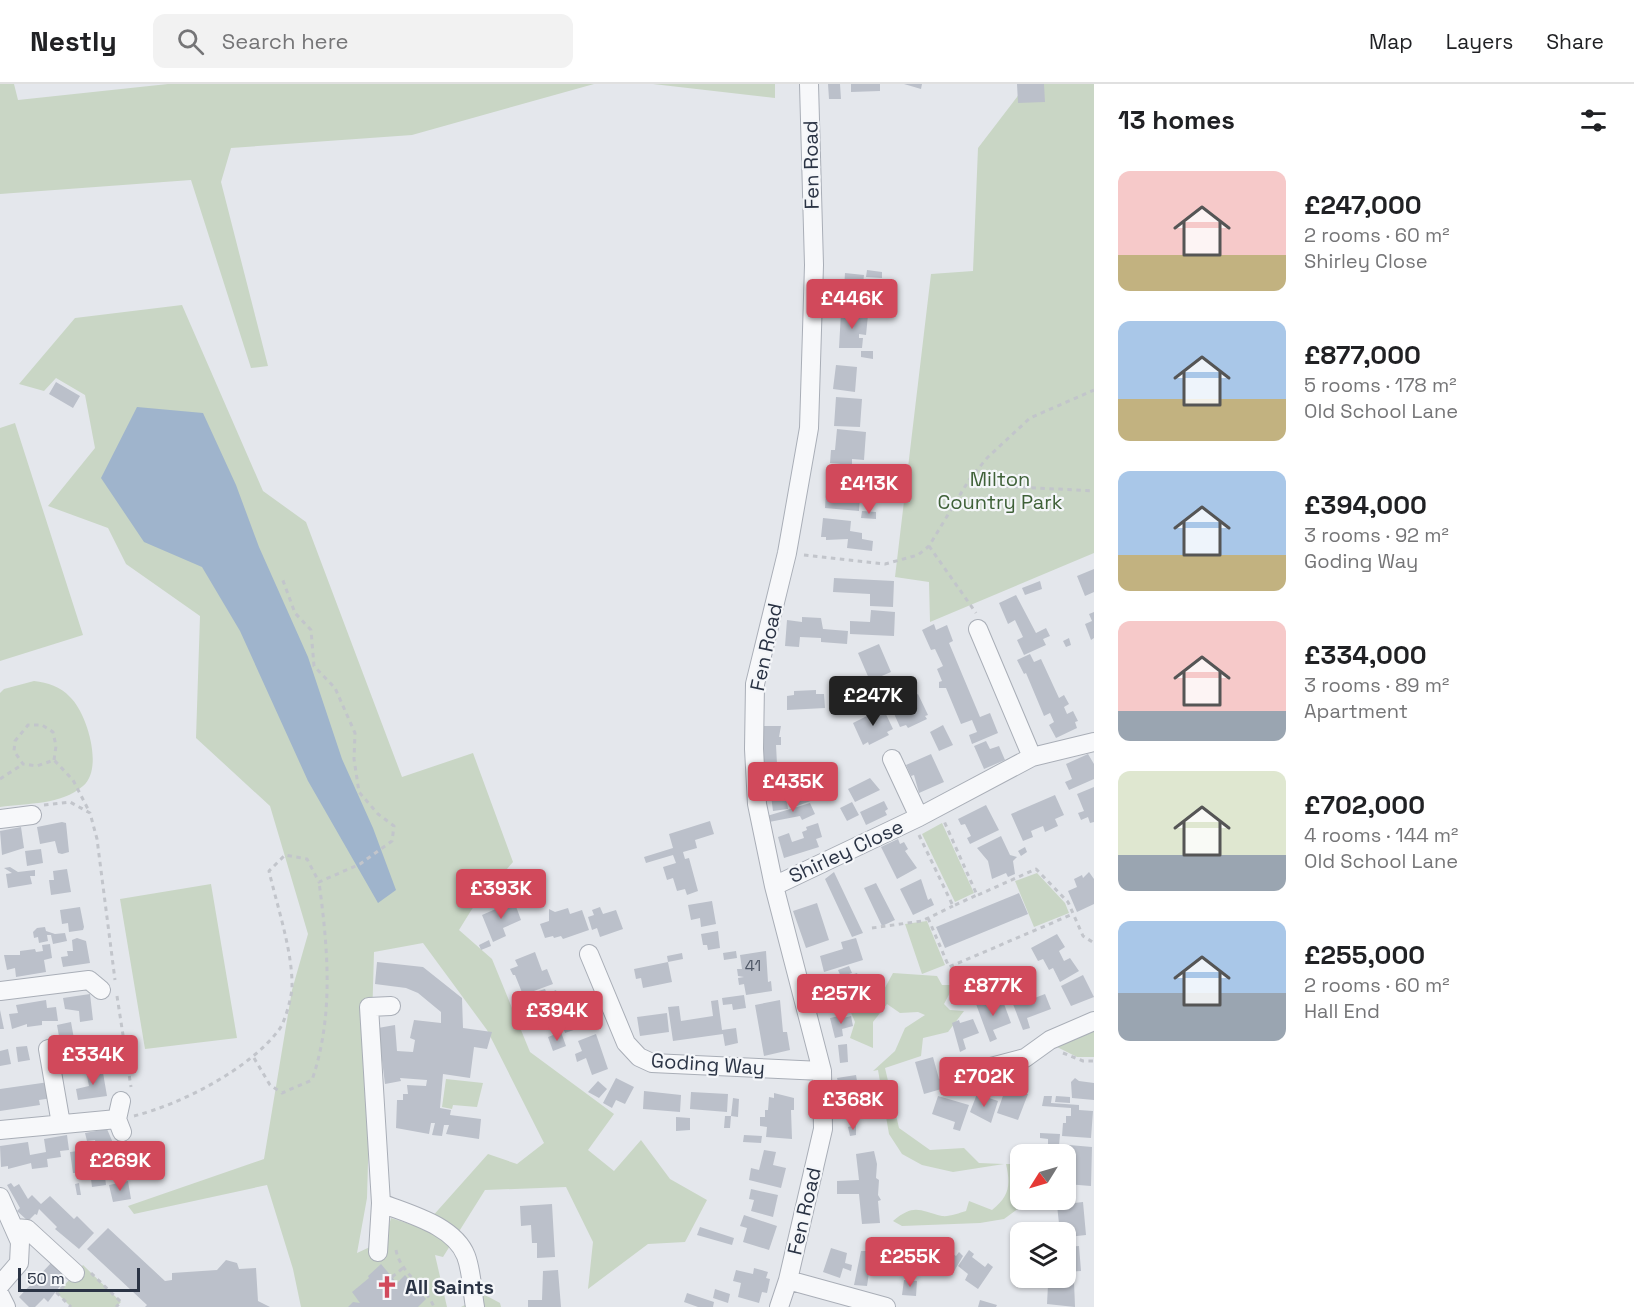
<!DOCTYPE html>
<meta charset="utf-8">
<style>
body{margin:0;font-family:"Space Grotesk",sans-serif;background:#f2f2f2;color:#202124;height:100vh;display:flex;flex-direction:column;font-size:22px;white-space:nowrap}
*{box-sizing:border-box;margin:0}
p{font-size:20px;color:#757577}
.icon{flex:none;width:33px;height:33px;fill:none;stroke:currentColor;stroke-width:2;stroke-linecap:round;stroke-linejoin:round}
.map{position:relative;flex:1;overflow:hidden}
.drawer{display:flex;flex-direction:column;background:#fff;width:540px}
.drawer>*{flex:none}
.needle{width:39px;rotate:233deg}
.controls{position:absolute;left:1010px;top:1060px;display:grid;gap:12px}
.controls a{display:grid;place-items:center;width:66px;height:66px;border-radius:12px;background:#fff;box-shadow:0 2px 4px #0004;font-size:30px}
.scale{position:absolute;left:18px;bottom:15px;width:122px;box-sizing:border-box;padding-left:6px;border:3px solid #2b3445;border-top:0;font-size:16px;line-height:21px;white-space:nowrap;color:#2b3445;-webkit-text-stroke:4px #f4f6f9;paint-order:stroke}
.price{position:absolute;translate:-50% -51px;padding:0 14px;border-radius:6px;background:#d1495b;color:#fff;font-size:20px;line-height:39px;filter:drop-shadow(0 2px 3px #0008)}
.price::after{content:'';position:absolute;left:50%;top:36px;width:18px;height:14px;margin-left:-9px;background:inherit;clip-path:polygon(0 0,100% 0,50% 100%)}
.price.selected{background:#222;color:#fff}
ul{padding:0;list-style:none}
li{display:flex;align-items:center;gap:18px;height:150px;padding:0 24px}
li span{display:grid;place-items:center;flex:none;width:168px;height:120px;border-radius:12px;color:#555}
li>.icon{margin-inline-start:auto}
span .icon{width:72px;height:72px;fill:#fffc;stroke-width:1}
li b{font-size:26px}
h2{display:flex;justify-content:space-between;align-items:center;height:72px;padding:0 24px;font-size:26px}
header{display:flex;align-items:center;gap:36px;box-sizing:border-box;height:84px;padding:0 30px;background:#fff;border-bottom:2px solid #e0e0e0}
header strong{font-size:28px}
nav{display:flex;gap:33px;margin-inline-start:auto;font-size:21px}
.search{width:420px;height:54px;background:#f2f2f2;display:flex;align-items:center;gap:15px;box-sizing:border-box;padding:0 21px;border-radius:12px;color:#757577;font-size:22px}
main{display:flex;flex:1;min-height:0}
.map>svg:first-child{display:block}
</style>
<header>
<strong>Nestly</strong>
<div class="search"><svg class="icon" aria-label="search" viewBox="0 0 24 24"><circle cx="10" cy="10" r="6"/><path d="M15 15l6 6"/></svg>Search here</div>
<nav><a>Map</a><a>Layers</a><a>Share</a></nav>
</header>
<main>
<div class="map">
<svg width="1094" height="1223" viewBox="0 0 1094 1223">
<rect width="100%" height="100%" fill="#e4e7ec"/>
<!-- green -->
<path fill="#c9d6c5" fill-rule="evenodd" d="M0,0H14L18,16L168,0H594L412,51L231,64L221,98L268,282L251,284L191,96L0,110Z
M653,0H775V14Z
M1027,0H1094V469L930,538L929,498L895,493L931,190L973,187L978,64Z
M182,221L263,407L306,438L402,693L473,669L513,778L472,825L459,846L492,875L530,968L614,1030L588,1066L614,1087L641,1056L670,1095L707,1116L685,1158L648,1160L588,1205L593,1158L566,1103L485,1106L443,1173L435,1171L447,1223H301L293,1185L267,1101L134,1130L128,1122L264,1075L292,906L308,850L270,722L196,654L200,532L126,480L108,444L48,422L95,364L85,311L56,294L44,307L19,300L75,234ZM423,859L487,946L544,1059L517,1080L488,1070L422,1144L391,1134L385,1156L357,1169L367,1114L374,868Z
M15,339L83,551L0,577V344Z
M34,597C48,599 60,602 70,613C87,629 104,685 83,702C61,721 28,719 0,723V609L4,605Z
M942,739L974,809L955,818L922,750Z
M1037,789L1065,819L1069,829L1034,843L1015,797Z
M211,800L237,954L145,965L120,815Z
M927,837L945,881L922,890L905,840Z
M893,889L937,892L942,901H954L944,920L950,926L964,927L948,948L923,954L921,972L885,984L899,1044L930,1066L964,1064L979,1079L1004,1080L953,1088L922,1081L902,1070L889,1050L878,986L873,987L895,967L905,944L925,931L918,928L900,929L887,920L873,938V964L850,954L855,938L849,924L881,911Z
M1094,943V973H1077L1055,962Z
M446,995L483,999L477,1023L453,1021L452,1025L442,1023Z
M1006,1080H1013L1020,1087V1116H1027L1026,1119L1004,1135L980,1139L902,1142L893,1137C915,1119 919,1127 942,1132C949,1133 959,1129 966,1127L969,1117L992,1126C1009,1112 1011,1102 1006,1080Z
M83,1181L121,1218L116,1223H71L57,1209Z
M485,1211L500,1219L501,1223H461Z"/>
<!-- water -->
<path fill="#9fb4cc" d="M137,323L203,329L236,401L259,463L308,573L342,675L373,744L396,806L378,819L308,697L240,547L202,483L144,458L101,394Z"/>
<!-- building -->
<path fill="#bbc0ca" d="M828,0H840L841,15H829Z
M851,0H880V7L851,8Z
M904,0H922L921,5Z
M1017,0H1044L1045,18L1018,19Z
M867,186L882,188V194L866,193Z
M845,189L864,191L862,209L876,210V220L862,219V222L843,221Z
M865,223L882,225L881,231L865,229Z
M841,228L868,231L866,251L859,250V254H863L862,264H839Z
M861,267H873V275L861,273Z
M836,281L857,283L855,308L833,305Z
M56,298L80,312L73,324L49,310Z
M836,313L862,315L860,343L834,342Z
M837,345L866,348L864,376L852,375V381L830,379L831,366H835Z
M848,381L865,383V398H854V403L828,402L829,386L848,387Z
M826,408L860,411L859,427L825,424Z
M862,427L876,428V435L861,434Z
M823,434L851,437L850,447L862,449V455L873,457L872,467L847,464L848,455L826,456V453H821Z
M1094,485V508L1085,512L1077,492Z
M834,494L894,497L893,523L870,522V510L833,508Z
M1040,497L1042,505L1025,511L1022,504Z
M1016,511L1036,549L1046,544L1050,552L1043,555L1046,561L1024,571L1017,556L1023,553L1015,536L1008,540L999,519Z
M871,526L895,528L894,552L850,550V537L870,538Z
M1094,528V554L1091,556L1085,540L1092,537L1089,530Z
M802,533L821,534L823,545L848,547L847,560L821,558V554L800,553L799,563L785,562L787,536L802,538Z
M934,540L936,546L947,541L953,557L949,559L980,633L990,629L998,649L972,660L969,651L977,648L972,636L961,640L946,604H939V598L942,597L937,585L943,582L935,565L931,566L922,546Z
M1069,554L1071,561L1066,563L1063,557Z
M879,560L891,588L870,597L858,569Z
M1030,570L1034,578L1041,575L1059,614L1064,611L1069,620L1064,623L1067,630L1073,627L1078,637L1075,638L1077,644L1056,654L1049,641L1054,638L1050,629L1044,632L1026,589L1024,590L1017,576Z
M851,593L857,608L844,613L837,598Z
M816,606V610H824L825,624L787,626V612L794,611V607Z
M918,610L928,631L925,632L927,635L908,644L906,641L900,643L891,623Z
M883,624L893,645L887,648L889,651L869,661L868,658L863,661L853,639Z
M943,641L953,661L939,667L930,648Z
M764,642H781L779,653H781V661H776L777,680H764Z
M986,657L990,665L999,662L1005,676L984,685L974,662Z
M931,670L944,698L919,709L914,691L911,692L906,681Z
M1088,670L1094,680V695L1069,706L1065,698L1072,695L1066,680Z
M791,686L794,710L786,711L788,725L773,727L768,689Z
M870,694L880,706L855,718L848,705Z
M1094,703V738L1090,739L1088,733L1081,736L1078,729L1084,727L1077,710Z
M819,704L824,712L797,722L793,714Z
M1055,711L1064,731L1055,735L1058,742L1045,748L1043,742L1031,747L1033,753L1023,757L1011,730Z
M884,717L888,725L885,727L887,731L866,741L860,728Z
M852,718L859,731L847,737L840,724Z
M810,719L815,730L802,736L800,732L769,738L767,732Z
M986,721L999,746L970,760L967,754L971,752L965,740L961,741L958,735Z
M710,737L714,750L695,756L697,764L683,768L685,775L689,774L698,807L687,811L685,805L677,807L673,794L667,796L663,783L676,779L673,771L646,779L644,773L673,764L669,750Z
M62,738L66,739L69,768L62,770L58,769L55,757L40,760L37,743Z
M818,739L822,753L816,755L819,763L784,774L778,753L789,749L792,758L804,754L802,748L807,746L806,743Z
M21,743L24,764L2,771L0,747Z
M1001,752L1010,771L1017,773L1013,777L1015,790L1008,793L1006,789L992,795L988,777L977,764Z
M898,755L900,760L904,758L908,765L905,767L917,784L897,795L881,763Z
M1025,763L1027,768L1021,772L1018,767Z
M41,765L43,779L27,782L25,767Z
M10,783L18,788L35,786V792H30L32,800L8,804L6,790L12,789L4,784Z
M67,785L71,808L51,811L49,796H54L53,787Z
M834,788L863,849L852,853L825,795Z
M1089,788L1094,795V820L1077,828L1068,807L1077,803L1074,795L1082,791L1083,794Z
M921,795L928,816L931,814L934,821L913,831L900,805Z
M876,799L895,836L882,842L864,804Z
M1019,809L1028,830L945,864L936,843Z
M514,817L521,836L503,844L506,852L493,858L482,831Z
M712,817L716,840L701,843L700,834L691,836L688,821Z
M817,819L829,856L806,864L793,827Z
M80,823L84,843L83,846L69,848L68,839L62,840L60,826Z
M600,823L603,830L616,826L623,845L600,853L597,844L592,846L588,833L594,831L592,826Z
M568,824L570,830L582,826L589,846L563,855L561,852L554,854L553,852L545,854L540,840L549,837V825L555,828Z
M45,843L46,847L55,850L65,849L67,857L53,860L51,851H47L48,857L39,859L38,853L34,854L33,848L37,844Z
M718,847L720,864L708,866L707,861H703L701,850Z
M1057,850L1065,863L1059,867L1064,877L1070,874L1079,887L1060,898L1053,884L1049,886L1043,875L1038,877L1031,864Z
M77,854L86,857L90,879L63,883L61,873L68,872L67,867H73L72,856Z
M856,854L863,876L824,888L820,872L843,865L841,858Z
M489,856L491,862L481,866L479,861Z
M50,860L52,874L44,876L46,888L16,893L15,884L7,886L4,871H20V867L35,865L36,868L43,867L42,861Z
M736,867L737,874L724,876L723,869Z
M766,867L768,898L771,897L772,907L746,911L744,900L739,901L738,894L744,893L738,892L737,885H742L740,871Z
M535,868L542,887L547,885L553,900L523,911L515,891H513L510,885L518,882L515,876Z
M682,869L683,875L668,878L667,872Z
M377,878L423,883L462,914L463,944L492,948L487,965L474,963L470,994L443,990L440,1024L451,1026L450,1031L481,1035L479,1055L446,1050L449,1041H444L442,1052L432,1051L435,1039H431L429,1050L396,1044L397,1016H403V1010H408L407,1001L426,1002L427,996L400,994L401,997L385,1000L378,944L395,941L397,967L413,968L415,956L410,954L414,936L441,939V928L418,909L406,904L375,900Z
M668,878L672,898L643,904L641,894L636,895L634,885Z
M849,882L852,889L841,893L838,886Z
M857,889L859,893L866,891L871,907L850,914L847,905L831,909L828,898L843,894L844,897L849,895L848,892Z
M1083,891L1094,913L1071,922L1061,902Z
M545,905L547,910L556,906L558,912L570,907L577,926L582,924L588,941L565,949L552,913L536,919L532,909Z
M90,910L93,936L80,938L79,927L65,925L63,914Z
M1045,910L1051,925L1027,934L1030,944L1023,946L1011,915L1022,911L1024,918Z
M744,911L746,924L733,926L732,920L723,921L722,914Z
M46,916L47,924L56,923L58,937H42V941L27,943V940L12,945L9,930L18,929L16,921Z
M718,916L722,946L736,944L738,959L725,962L723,950L673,957L668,923L679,922L681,937L713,932L711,917Z
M780,916L783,948H787L790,966L764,972L755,921Z
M987,916L989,921L1003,917L1011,939L993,946L997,955L990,958L976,920Z
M0,926L4,945H0Z
M667,929L669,948L640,952L637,933Z
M839,932V935L851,932L853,942L842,945L843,952L835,954L830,934Z
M973,935L979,949L963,955L966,965L960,968L952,939L959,936L960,939Z
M71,938L74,955L60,958L57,941Z
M561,948L566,962L553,967L548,953Z
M596,950L608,985L592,991L586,974L577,978L575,970L582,967L578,957Z
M99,951L103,975L89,977L87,968L81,969L79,954Z
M847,960L848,978L840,979L838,961Z
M27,962L30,976L18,978L16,963Z
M8,965L11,980L0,982V967Z
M50,972H55L66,979L74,978L76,986L61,988L60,980Z
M933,973L939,995L942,994L945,1004L924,1010L915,978Z
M102,983L107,1012L78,1016L76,1005L89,1002L86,987Z
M856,991L857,997H854L857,1016H862L863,1025L849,1027L847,1016L841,1017L835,1003L839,1002L837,994Z
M616,994L634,1003L625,1020L616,1016L612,1024L603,1019Z
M1075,994L1079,997L1094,999V1016L1072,1014L1071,998Z
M63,996L65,1012L39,1016L40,1021L0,1027V1005Z
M598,997L607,1005L599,1014L588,1008Z
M1006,1003L1028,1010L1018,1036L997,1029Z
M644,1007L681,1011L680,1028L643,1025Z
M691,1008L728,1010L727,1028L690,1025Z
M774,1009L794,1014V1026H791L792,1055L766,1053L767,1043L760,1042V1033H765V1026H768L769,1013L774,1014Z
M977,1010L998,1017L991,1039L970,1028Z
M938,1012L969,1021L960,1047L953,1045L955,1038L932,1030Z
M1044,1012H1052L1051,1019L1079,1021V1026L1093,1027L1091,1054L1062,1052L1063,1039H1066V1032H1071V1024L1042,1022Z
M1056,1012L1070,1013V1019L1055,1018Z
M733,1014L739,1015L738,1033L731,1032Z
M725,1032H731L730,1044H724Z
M676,1033L690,1034V1046L676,1047Z
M856,1041V1051L850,1052L848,1043Z
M107,1045L113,1059L110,1060L111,1065L97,1067L95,1056L87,1057L85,1049Z
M1040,1049L1060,1050L1059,1062L1048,1061V1055L1040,1054Z
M67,1051L69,1066L60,1067L61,1073L47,1075L48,1083L32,1085L31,1079L8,1085V1082L1,1083L0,1062L28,1058L30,1071L46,1068L44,1055Z
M744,1051L762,1052L761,1059L743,1058Z
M1069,1061L1092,1063L1091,1102L1066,1100L1068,1075H1065V1071H1059V1065H1069Z
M764,1066L776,1068L773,1081L786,1084L781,1104L749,1096L751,1084L759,1086Z
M78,1067L80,1082H77L78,1089H73L70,1068Z
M874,1067L877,1080L876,1094L879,1096L878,1111L881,1116L878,1117L880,1139L862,1140L859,1110H837V1097L859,1096L856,1070Z
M100,1070L101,1079L116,1076L119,1091L105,1093L106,1101L92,1103L91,1095L97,1094L95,1080L87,1081L85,1073Z
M128,1097L131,1115L113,1118L109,1101Z
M11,1099L14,1103L19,1100L28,1115L32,1111L41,1120L50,1112L74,1135L77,1132L94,1149L79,1165L55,1145L57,1143L39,1125L37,1131L35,1130L28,1137L17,1127L20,1124L7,1101Z
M79,1099L81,1111H77L75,1100Z
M751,1105L778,1111L773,1133L751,1127L754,1116L749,1115Z
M1083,1118L1086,1151L1068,1153V1148L1060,1149L1057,1121Z
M552,1120L555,1173L537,1174V1159H532L531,1141L521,1142L520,1122Z
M744,1131L777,1142L769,1166L743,1158L747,1144L740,1142Z
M700,1143L734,1154L732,1161L697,1151Z
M108,1144L165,1197L172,1196V1189L217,1186L226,1176L237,1179L239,1185L256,1184L258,1217L270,1223H145L147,1221L87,1165Z
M883,1154L888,1158L887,1178L875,1177L874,1189H869L867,1202L854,1201L861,1167H867L868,1160L879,1161Z
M942,1155L948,1161L945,1165L956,1172L959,1168L963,1172L953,1189L944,1183L942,1186L926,1176L929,1167L926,1165L933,1156L936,1159Z
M1079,1162L1081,1187L1065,1188V1163Z
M831,1164L847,1169L845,1179L852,1181L851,1187L843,1184L840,1194L823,1188Z
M900,1164L920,1166L919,1181L907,1180L905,1191L892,1189L894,1170L899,1171Z
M969,1166L974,1170L972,1173L985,1183L988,1179L993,1183L978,1205L965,1196L968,1190L958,1182Z
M51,1179L66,1194L48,1218L44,1214L35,1223H29L19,1213Z
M381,1180L397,1199L405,1191L426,1215L418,1223H348L353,1218L360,1219L352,1208L369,1194L368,1192Z
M754,1184L768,1188L766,1194L770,1195L767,1209L762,1208L759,1219L738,1213L741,1199L733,1197L736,1186L753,1190Z
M558,1186L561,1223H528V1216H542L543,1187Z
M1065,1192H1070L1071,1197H1074L1075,1223L1047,1220L1048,1201L1036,1202V1194Z
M904,1196L917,1197L916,1212L902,1211Z
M715,1205L730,1210L728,1219L713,1214Z
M687,1209L714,1218L713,1223H698L684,1218Z
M980,1216L997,1221L996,1223H978Z"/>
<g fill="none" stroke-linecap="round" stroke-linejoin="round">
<!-- minor casing -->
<g stroke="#a9aeb7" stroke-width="20">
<path id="minor" d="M978,545L1032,673
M892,675L919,733
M0,735L32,731
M774,802L919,733L1032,673L1094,658
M589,870L626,959L639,973L652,979L822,987
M0,907L89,896L101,906
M48,965L61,1040
M972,988L1025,974L1050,956L1094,937
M121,1017L117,1035L122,1048
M0,1046L117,1035
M0,1113L20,1158L19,1179L0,1201
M381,1119C408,1130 454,1141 466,1172C472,1188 472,1207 475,1223
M15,1144L27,1145L75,1189
M378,1168L381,1119L369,923L391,922
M788,1196L886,1223
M0,1211L6,1223
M779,1223L788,1196L823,1045L822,987L774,802L757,720L754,665L755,600L787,469L809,344L814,181L809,0"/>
</g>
<!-- path -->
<path stroke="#c2c5cb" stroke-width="3" stroke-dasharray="4.5 4.5" stroke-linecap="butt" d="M969,396L999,402L1094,407
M929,462L976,529
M804,471L885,480L918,471L929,462L969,396L987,374L1030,334L1094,306
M54,676L56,662L53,648L42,641H28L15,657L14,667L23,680L37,682L54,676L73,696L89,727
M0,695L23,680
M44,721L70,718L90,729L97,755L115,896
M919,751L953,822L977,811L944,737
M978,811L1036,785L1068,818L1083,852L1094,859
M928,834L949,883L1073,830
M872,844L922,837L953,822
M117,912L131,1003
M1063,969L1083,977H1094
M254,974L270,1001L282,1009L312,996C334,932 328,865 319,798
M134,1032C181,1020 248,986 278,947C285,939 291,915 292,904C293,868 277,822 269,787L285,771L307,775L319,798L360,780L392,757L394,742L378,730L359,708L354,675L355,649L335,604L314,582L311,546L295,529L282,494
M396,1166C400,1189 425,1201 434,1223
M91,1189L121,1218L116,1223
M392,1193L403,1184
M64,1202L57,1209L71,1223"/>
<!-- minor -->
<use href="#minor" stroke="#f7f8fa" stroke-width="18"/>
</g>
<!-- icons -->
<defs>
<g id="church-bare" transform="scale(1.8)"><path d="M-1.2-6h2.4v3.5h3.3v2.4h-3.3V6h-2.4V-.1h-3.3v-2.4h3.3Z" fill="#d1495b" stroke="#f4f6f9" stroke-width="2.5" paint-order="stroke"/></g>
</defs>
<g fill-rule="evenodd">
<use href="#church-bare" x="387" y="1203"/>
</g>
<g text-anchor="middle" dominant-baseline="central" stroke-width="4.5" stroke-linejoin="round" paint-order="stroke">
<!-- number labels -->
<g font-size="16" fill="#4f5766">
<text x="753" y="881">41</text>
</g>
<!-- street labels -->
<g font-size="20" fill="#2b3445" stroke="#f4f6f9">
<text transform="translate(811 81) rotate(-91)">Fen Road</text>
<text transform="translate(766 563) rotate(-78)">Fen Road</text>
<text transform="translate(846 767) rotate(-25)">Shirley Close</text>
<text transform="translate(708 980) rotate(4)">Goding Way</text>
<text transform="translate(804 1127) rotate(-77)">Fen Road</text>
</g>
<!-- park labels -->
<g font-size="20" fill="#3f6138" stroke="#f4f6f9">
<text x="1000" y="395">Milton<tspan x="1000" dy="23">Country Park</tspan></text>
</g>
<!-- poi labels -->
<g font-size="20" font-weight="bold" fill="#2b3445" stroke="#f4f6f9" text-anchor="start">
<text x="405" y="1203">All Saints</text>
</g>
</g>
</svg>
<div class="controls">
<a><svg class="needle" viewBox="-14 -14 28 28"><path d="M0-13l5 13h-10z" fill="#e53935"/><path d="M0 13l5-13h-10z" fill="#757577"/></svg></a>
<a><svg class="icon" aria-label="layers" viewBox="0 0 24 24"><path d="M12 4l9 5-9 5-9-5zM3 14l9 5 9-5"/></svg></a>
</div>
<div class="scale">50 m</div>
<b class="price" style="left:852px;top:246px">£446K</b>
<b class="price" style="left:869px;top:431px">£413K</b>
<b class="price selected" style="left:873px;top:643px">£247K</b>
<b class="price" style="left:793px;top:729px">£435K</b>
<b class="price" style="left:501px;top:836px">£393K</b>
<b class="price" style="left:993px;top:933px">£877K</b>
<b class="price" style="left:841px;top:941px">£257K</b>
<b class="price" style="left:557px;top:958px">£394K</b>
<b class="price" style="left:93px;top:1002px">£334K</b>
<b class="price" style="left:984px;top:1024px">£702K</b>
<b class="price" style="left:853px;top:1047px">£368K</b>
<b class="price" style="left:120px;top:1108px">£269K</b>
<b class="price" style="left:910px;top:1204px">£255K</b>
</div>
<section class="drawer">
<h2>13 homes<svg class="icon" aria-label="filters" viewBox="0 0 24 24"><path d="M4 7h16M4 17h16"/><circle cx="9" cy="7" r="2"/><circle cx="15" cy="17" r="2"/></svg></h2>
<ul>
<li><span style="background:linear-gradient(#f6c9c9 70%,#c2b280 0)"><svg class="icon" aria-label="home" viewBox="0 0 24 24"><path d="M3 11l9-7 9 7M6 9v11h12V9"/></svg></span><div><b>£247,000</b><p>2 rooms · 60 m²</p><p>Shirley Close</p></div></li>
<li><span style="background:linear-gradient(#a9c7e8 65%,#c2b280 0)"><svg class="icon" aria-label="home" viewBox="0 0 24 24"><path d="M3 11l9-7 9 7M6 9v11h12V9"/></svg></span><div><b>£877,000</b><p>5 rooms · 178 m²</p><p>Old School Lane</p></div></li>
<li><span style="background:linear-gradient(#a9c7e8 70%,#c2b280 0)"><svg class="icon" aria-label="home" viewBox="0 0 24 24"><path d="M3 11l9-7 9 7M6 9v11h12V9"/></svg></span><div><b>£394,000</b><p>3 rooms · 92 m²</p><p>Goding Way</p></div></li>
<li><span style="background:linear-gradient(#f6c9c9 75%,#9aa5b1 0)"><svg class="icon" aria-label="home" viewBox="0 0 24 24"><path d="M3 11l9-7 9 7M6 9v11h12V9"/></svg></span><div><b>£334,000</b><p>3 rooms · 89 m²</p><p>Apartment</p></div></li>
<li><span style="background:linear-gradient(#dfe7d0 70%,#9aa5b1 0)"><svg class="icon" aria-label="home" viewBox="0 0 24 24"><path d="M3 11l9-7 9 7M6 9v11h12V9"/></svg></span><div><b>£702,000</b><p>4 rooms · 144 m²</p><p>Old School Lane</p></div></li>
<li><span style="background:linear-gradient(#a9c7e8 60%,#9aa5b1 0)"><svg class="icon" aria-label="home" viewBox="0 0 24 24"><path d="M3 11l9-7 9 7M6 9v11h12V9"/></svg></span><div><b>£255,000</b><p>2 rooms · 60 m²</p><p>Hall End</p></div></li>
</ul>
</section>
</main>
